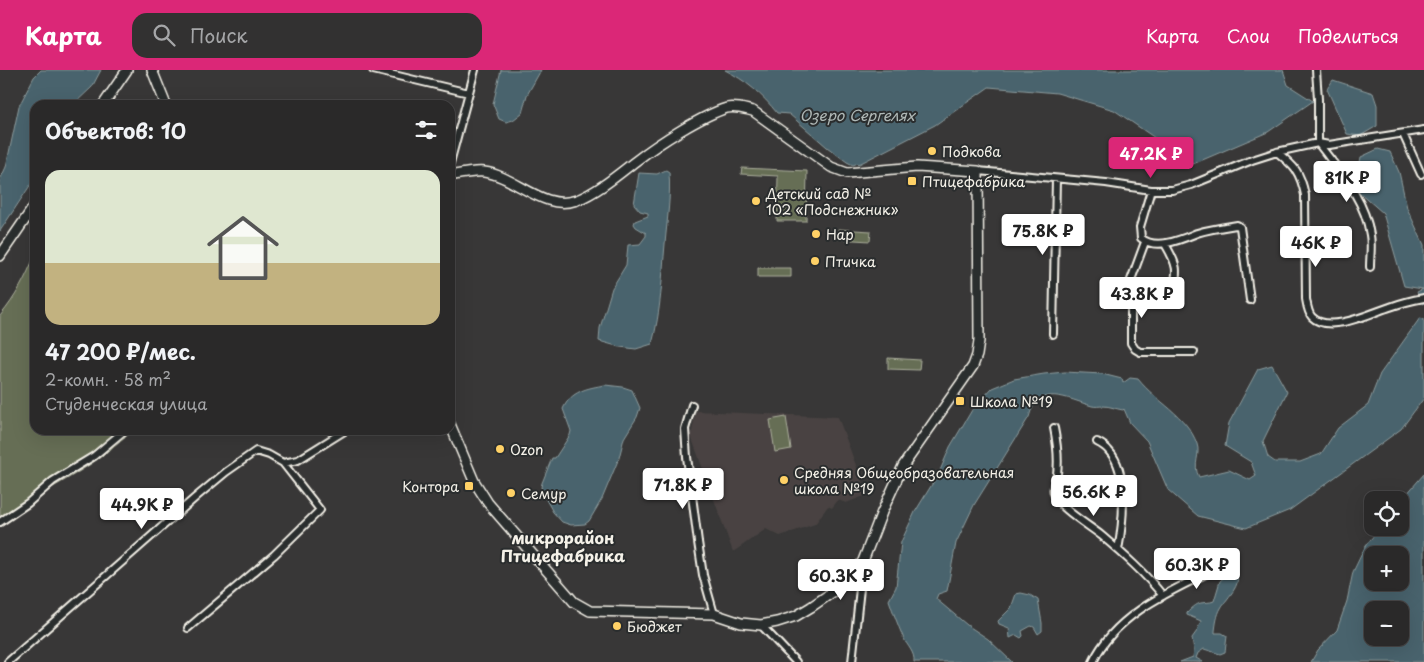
<!DOCTYPE html>
<html lang="ru">
<meta charset="utf-8">
<style>
body{margin:0;font-family:"Playpen Sans",sans-serif;background:#323131;color:#f1f3f6;height:100vh;display:flex;flex-direction:column;font-size:19px;white-space:nowrap}
*{box-sizing:border-box;margin:0}
p{font-size:16px;color:#a5a6a8}
.icon{flex:none;width:28px;height:28px;fill:none;stroke:currentColor;stroke-width:2;stroke-linecap:round;stroke-linejoin:round}
.map{position:relative;flex:1;overflow:hidden}
.drawer{position:absolute;left:30px;top:30px;width:425px;height:335px;display:flex;flex-direction:column;background:#2a2929;border-radius:15px;box-shadow:0 5px 20px #0002,0 0 0 1px #464546}
.drawer>*{flex:none}
.controls{position:absolute;left:1364px;top:421px;display:grid;gap:10px}
.controls a{display:grid;place-items:center;width:45px;height:45px;border-radius:10px;background:#2a2929;box-shadow:0 5px 20px #0002,0 0 0 1px #464546;font-size:25px}
.price{position:absolute;translate:-50% -42px;padding:0 11px;border-radius:5px;background:#fff;color:#222;font-size:16px;line-height:32px;filter:drop-shadow(0 1px 2px #0008)}
.price::after{content:'';position:absolute;left:50%;top:30px;width:15px;height:11px;margin-left:-8px;background:inherit;clip-path:polygon(0 0,100% 0,50% 100%)}
.price.active{background:#db2777;color:#fff}
ul{padding:0;list-style:none}
li{display:grid;align-content:center;gap:10px;height:265px;padding:0 15px}
li+li{border-top:1px solid #464546}
li span{display:grid;place-items:center;height:155px;border-radius:15px;color:#555}
li>.icon{margin-inline-start:auto}
span .icon{width:90px;height:90px;fill:#fffc;stroke-width:1}
li b{font-size:21px}
h2{display:flex;justify-content:space-between;align-items:center;height:60px;padding:0 15px;font-size:21px}
header{display:flex;align-items:center;gap:30px;box-sizing:border-box;height:70px;padding:0 25px;background:#db2777;color:#fff}
header strong{font-size:24px}
nav{display:flex;gap:28px;margin-inline-start:auto;font-size:18px}
.search{width:350px;height:45px;background:#323131;display:flex;align-items:center;gap:12px;box-sizing:border-box;padding:0 18px;border-radius:15px;color:#a5a6a8;font-size:19px}
.map>svg:first-child{display:block}
</style>
<header>
<strong>Карта</strong>
<div class="search"><svg class="icon" aria-label="search" viewBox="0 0 24 24"><circle cx="10" cy="10" r="6"/><path d="M15 15l6 6"/></svg>Поиск</div>
<nav><a>Карта</a><a>Слои</a><a>Поделиться</a></nav>
</header>
<div class="map">
<svg width="1424" height="592" viewBox="0 0 1424 592">
<rect width="100%" height="100%" fill="#383737"/>
<filter id="ink" filterUnits="userSpaceOnUse"><feTurbulence type="fractalNoise" baseFrequency=".02" numOctaves="2"/><feDisplacementMap in="SourceGraphic" scale="10" xChannelSelector="R" yChannelSelector="G"/><feConvolveMatrix kernelMatrix="1 2 1 2 8 2 1 2 1" color-interpolation-filters="sRGB"/></filter>
<g filter="url(#ink)">
<!-- built -->
<path fill="#494342" d="M696,341L838,347L867,425L846,433L838,430L832,438L828,436L815,454L780,466L766,459L733,482L691,366Z"/>
<!-- green -->
<path fill="#666e54" stroke="#adb09e" d="M742,98L807,101L806,151H777L778,106L741,104Z
M838,159L871,161L870,171L838,169Z
M35,185V360H133C106,387 74,405 41,424C27,433 14,443 0,453V246C16,227 26,207 35,185Z
M758,198H791V207H758Z
M888,288L920,290L919,300L888,299Z
M786,347L791,379L775,382L770,350Z"/>
<!-- water -->
<path fill="#49646d" stroke="#8d9c9e" fill-rule="evenodd" d="M41,0H101L92,17L73,35H35V108L0,161V110L6,97L19,36L34,7Z
M501,0H541L527,25L522,43L513,50L506,52L499,49L493,34Z
M725,0H1283L1288,15L1313,31L1268,62L1193,94L1114,40L1057,23L989,17L935,55L859,94L858,93L853,95L847,92L827,77L789,44L777,43C763,25 745,10 725,0Z
M1333,10L1373,23L1377,35V56L1360,66L1347,64L1327,19Z
M1378,79L1390,82L1399,102L1407,138L1424,175V234L1422,233L1417,222L1423,219L1404,216L1383,143L1359,122L1356,114L1361,87Z
M666,100L669,102C671,126 667,150 665,174C662,208 661,241 652,274L636,279L620,277L599,271L600,258L612,218L626,195L628,175L640,174L646,166V163L636,157L634,154L635,151L648,146V143L640,141L634,134L639,103L657,104Z
M1420,248L1424,249V328L1401,359L1290,440L1246,458L1198,446L1168,420L1147,371L1130,353L1124,339L1123,340C1116,339 1110,336 1103,336C1099,336 1096,337 1092,336C1068,329 1038,312 1029,347L974,435L956,473L947,521L938,524L936,529L967,555L988,569L1012,592H914C915,582 907,576 903,567C898,555 893,542 889,530L896,517L901,472L915,442L939,403L950,377L972,340L992,318L1014,309L1044,304L1065,302L1102,304L1122,309L1123,313L1130,308L1138,309C1156,332 1187,345 1197,374C1201,385 1192,394 1199,407L1229,400L1250,410L1256,406L1251,392L1225,376L1229,353L1258,299L1272,295L1287,322L1263,371L1268,387L1275,392H1300L1321,384L1338,358L1368,335L1380,304Z
M605,315L623,317L632,320L640,338L637,347L624,368L619,388L602,429L589,451L585,454L571,455L562,452L553,442L544,426L541,417L542,413L552,388H555L570,365L571,361L563,339C571,321 587,318 605,315Z
M1424,404V592H1311L1318,580L1337,560L1347,531L1353,502L1366,475L1380,458H1400V432ZM1372,485H1400V512H1372ZM1372,540H1400V568H1372Z
M1232,500C1247,511 1227,527 1221,538C1217,545 1216,553 1215,561V563H1222L1227,566L1225,582L1220,584L1204,579L1198,583L1196,588L1203,592H1180L1193,587L1194,580L1192,568L1197,561L1201,551L1187,545V543C1191,539 1196,534 1201,533C1207,532 1209,533 1214,531L1220,511Z
M1021,523L1030,525L1038,530L1042,553V561L1038,564L1034,557L1031,556L1022,561L1023,566L1021,568L1016,565L1010,568L1009,558L999,554L998,551L1011,538L1016,524Z"/>
<g fill="none" stroke-linecap="round" stroke-linejoin="round">
<!-- street casing -->
<g stroke="#f4f1e8" stroke-width="10">
<path id="street" d="M373,0L469,23
M1316,0L1318,29V73
M1403,64L1421,104
M1318,73C1339,101 1365,129 1370,165C1372,175 1370,186 1370,197
M1277,82C1295,97 1300,101 1305,125L1306,229C1307,235 1308,243 1312,247C1329,264 1371,243 1390,237C1401,233 1413,230 1424,228
M450,93L475,0
M978,101L1106,113L1151,120H1172L1191,115L1252,90L1277,82L1318,73L1329,75L1424,60
M1151,120L1140,157L1141,168C1156,181 1182,169 1197,163C1210,159 1224,157 1237,155L1240,157L1250,230
M1145,172L1131,210V273L1135,279L1140,282H1194
M1165,174C1180,199 1177,201 1172,229
M1053,264L1056,109
M692,335L685,359L687,387L698,472L703,505L714,544
M1054,358C1057,373 1059,388 1057,404C1056,410 1052,416 1054,423C1057,437 1090,456 1102,466C1123,484 1146,504 1163,526
M1097,372C1101,374 1106,377 1109,381C1129,402 1123,454 1118,480
M0,452L28,433L53,411L94,386L125,360
M761,555L796,592
M188,558L274,485L320,440L283,393
M8,592L196,427L226,402L256,381L269,385L283,393L298,390L346,360
M852,592L863,491
M1093,592C1116,542 1176,519 1222,496"/>
</g>
<!-- secondary casing -->
<g stroke="#f4f1e8" stroke-width="12">
<path id="secondary" d="M152,0L166,35
M103,35L127,0
M450,106C460,104 474,101 484,102C516,106 543,142 577,130C598,122 620,103 637,90C659,73 701,46 727,38C736,36 744,39 753,41L831,97L847,103L917,97L978,101L979,271L977,285L973,296L903,396L882,442L863,491L852,506L837,519L811,537L796,546L777,552L761,555L741,553L714,544L590,541L574,532L488,433L474,411L450,354
M0,186L35,135"/>
</g>
<!-- street -->
<use href="#street" stroke="#2a2d2e" stroke-width="6"/>
<!-- secondary -->
<use href="#secondary" stroke="#2a2d2e" stroke-width="9"/>
</g>
</g>
<!-- markers -->
<g fill="#ffd166" stroke="#2a2d2e" stroke-width="2">
<circle cx="932" cy="81" r="5"/>
<rect x="907" y="106" width="10" height="10" rx="2.5"/>
<circle cx="756" cy="131" r="5"/>
<circle cx="816" cy="164" r="5"/>
<circle cx="815" cy="191" r="5"/>
<rect x="955" y="326" width="10" height="10" rx="2.5"/>
<circle cx="500" cy="379" r="5"/>
<circle cx="784" cy="410" r="5"/>
<rect x="464" y="411" width="10" height="10" rx="2.5"/>
<circle cx="511" cy="423" r="5"/>
<circle cx="617" cy="556" r="5"/>
</g>
<g text-anchor="middle" dominant-baseline="central" stroke-width="4" stroke-linejoin="round" paint-order="stroke">
<!-- poi labels -->
<g font-size="14" fill="#f4f1e8" stroke="#2a2d2e" text-anchor="start">
<text x="942" y="81">Подкова</text>
<text x="922" y="111">Птицефабрика</text>
<text x="766" y="123">Детский сад №<tspan x="766" dy="16">102 «Подснежник»</tspan></text>
<text x="826" y="164">Нар</text>
<text x="825" y="191">Птичка</text>
<text x="970" y="331">Школа №19</text>
<text x="510" y="379">Ozon</text>
<text x="794" y="402">Средняя Общеобразовательная<tspan x="794" dy="16">школа №19</tspan></text>
<text x="459" y="416" text-anchor="end">Контора</text>
<text x="521" y="423">Семур</text>
<text x="627" y="556">Бюджет</text>
</g>
<!-- water labels -->
<g font-size="15" font-style="italic" fill="#b0b9b7" stroke="#2a2d2e">
<text x="857" y="44">Озеро Сергелях</text>
</g>
<!-- quarter labels -->
<g font-size="16" font-weight="bold" fill="#f4f1e8" stroke="#2a2d2e">
<text x="563" y="467">микрорайон<tspan x="563" dy="18">Птицефабрика</tspan></text>
</g>
</g>
</svg>
<div class="controls">
<a><svg class="icon" aria-label="locate" viewBox="0 0 24 24"><circle cx="12" cy="12" r="6"/><path d="M12 2v4M12 18v4M2 12h4M18 12h4"/></svg></a>
<a>+</a>
<a>−</a>
</div>
<b class="price active" style="left:1151px;top:109px">47.2K ₽</b>
<b class="price" style="left:1347px;top:133px">81K ₽</b>
<b class="price" style="left:1043px;top:186px">75.8K ₽</b>
<b class="price" style="left:1316px;top:198px">46K ₽</b>
<b class="price" style="left:1142px;top:249px">43.8K ₽</b>
<b class="price" style="left:683px;top:440px">71.8K ₽</b>
<b class="price" style="left:1094px;top:447px">56.6K ₽</b>
<b class="price" style="left:142px;top:460px">44.9K ₽</b>
<b class="price" style="left:1197px;top:520px">60.3K ₽</b>
<b class="price" style="left:841px;top:531px">60.3K ₽</b>
<section class="drawer">
<h2>Объектов: 10<svg class="icon" aria-label="filters" viewBox="0 0 24 24"><path d="M4 7h16M4 17h16"/><circle cx="9" cy="7" r="2"/><circle cx="15" cy="17" r="2"/></svg></h2>
<ul>
<li><span style="background:linear-gradient(#dfe7d0 60%,#c2b280 0)"><svg class="icon" aria-label="home" viewBox="0 0 24 24"><path d="M3 11l9-7 9 7M6 9v11h12V9"/></svg></span><div><b>47 200 ₽/мес.</b><p>2-комн. · 58 m²</p><p>Студенческая улица</p></div></li>
</ul>
</section>
</div>
